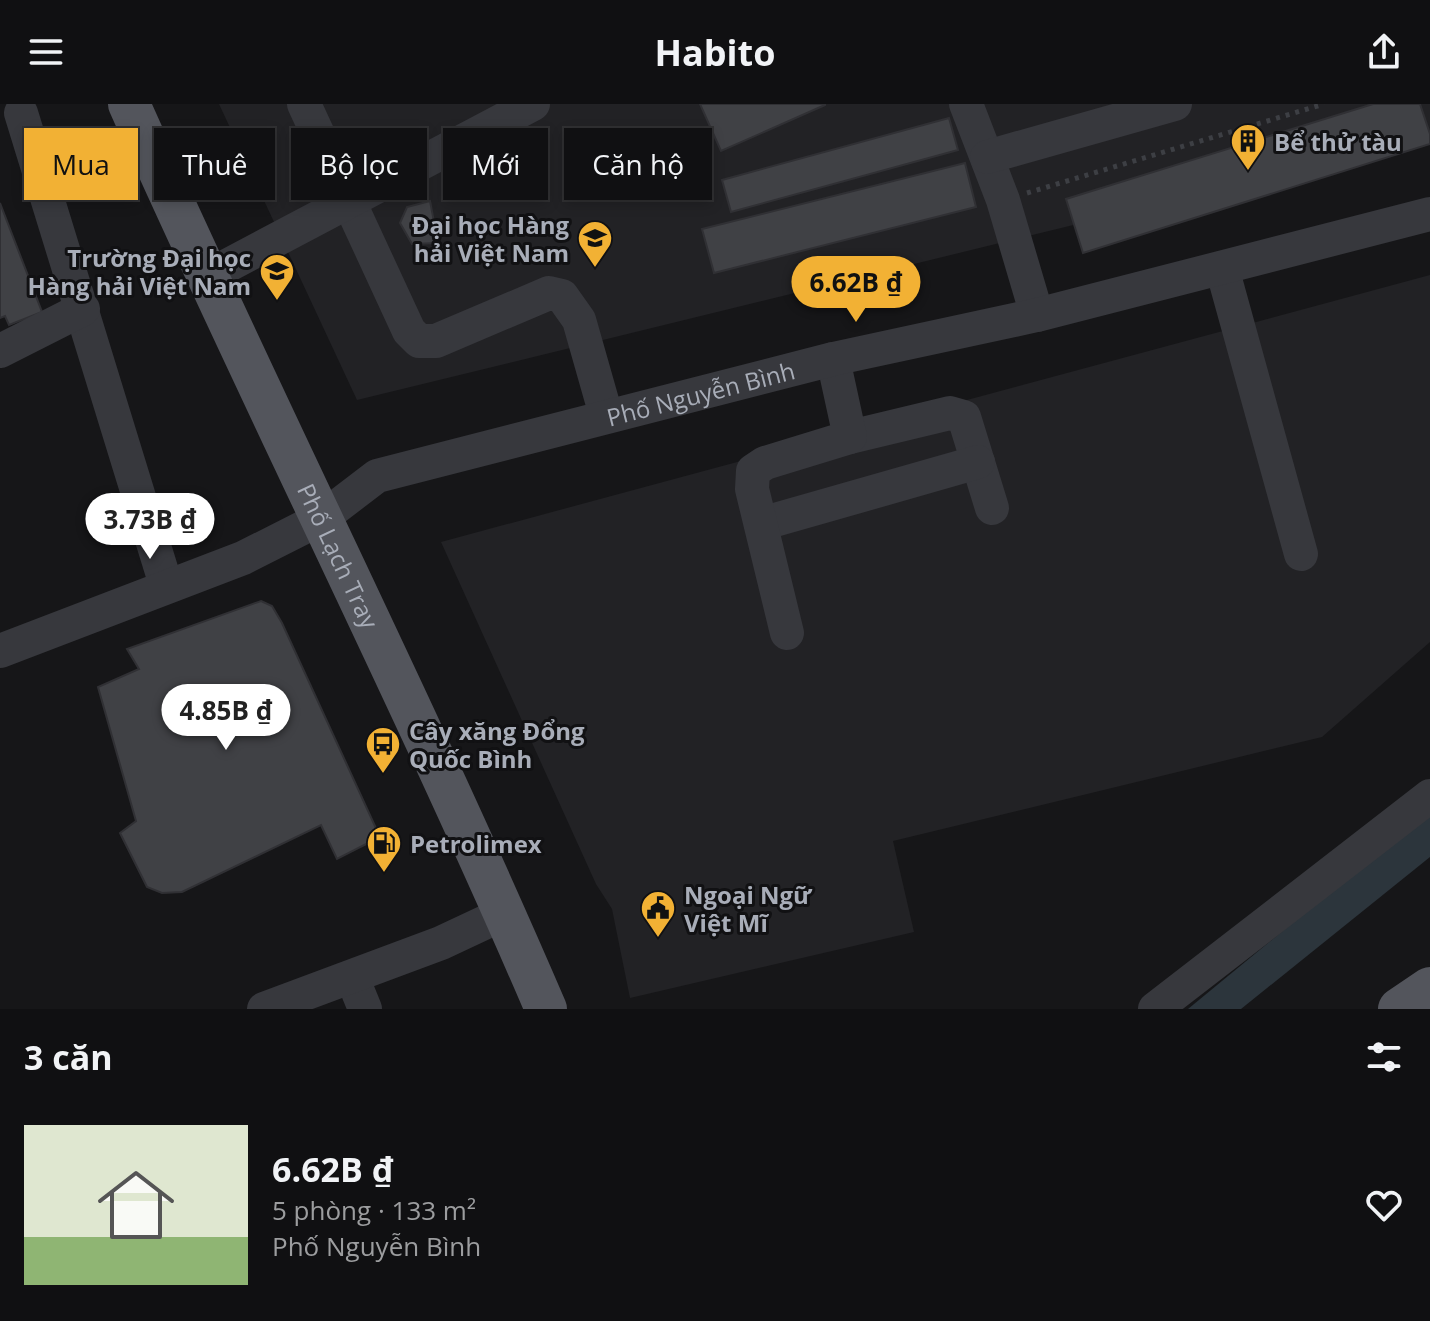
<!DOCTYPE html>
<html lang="vi">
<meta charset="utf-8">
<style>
body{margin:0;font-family:"Open Sans",sans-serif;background:#1e1e20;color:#f1f3f6;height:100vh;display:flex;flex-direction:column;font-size:30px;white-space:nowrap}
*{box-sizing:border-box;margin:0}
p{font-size:26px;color:#9c9d9f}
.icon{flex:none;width:44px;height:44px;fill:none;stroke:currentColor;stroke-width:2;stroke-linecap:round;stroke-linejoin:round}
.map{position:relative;height:905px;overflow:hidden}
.drawer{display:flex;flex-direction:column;background:#101012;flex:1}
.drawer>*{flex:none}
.hud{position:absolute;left:24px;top:24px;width:800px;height:72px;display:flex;gap:16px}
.price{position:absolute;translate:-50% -68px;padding:0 18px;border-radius:28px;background:#fff;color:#222;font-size:26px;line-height:52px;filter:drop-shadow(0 2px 4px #0008)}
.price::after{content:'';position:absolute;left:50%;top:48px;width:24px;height:18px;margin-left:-12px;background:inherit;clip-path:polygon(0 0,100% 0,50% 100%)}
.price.active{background:#f2b134;color:#111}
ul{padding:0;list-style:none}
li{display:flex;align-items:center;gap:24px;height:200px;padding:0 24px}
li+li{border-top:2px solid #303032}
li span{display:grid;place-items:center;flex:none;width:224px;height:160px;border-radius:0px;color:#555}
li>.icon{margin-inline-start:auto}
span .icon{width:96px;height:96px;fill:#fffc;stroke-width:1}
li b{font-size:34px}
h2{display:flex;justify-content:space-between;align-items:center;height:96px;padding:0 24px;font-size:34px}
.pill{padding:0 28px;border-radius:0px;background:#101012;box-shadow:0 4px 12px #0003,0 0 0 2px #303032;font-size:28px;line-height:72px}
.pill.active{background:#f2b134;color:#111}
header{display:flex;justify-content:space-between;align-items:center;height:104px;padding:0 24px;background:#101012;font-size:36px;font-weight:700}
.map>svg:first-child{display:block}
</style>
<header><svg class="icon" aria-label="menu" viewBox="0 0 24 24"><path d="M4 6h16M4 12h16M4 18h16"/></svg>Habito<svg class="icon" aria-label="share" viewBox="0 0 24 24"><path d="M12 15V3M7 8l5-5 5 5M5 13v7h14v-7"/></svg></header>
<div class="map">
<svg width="1430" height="905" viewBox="0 0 1430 905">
<rect width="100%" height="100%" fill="#161618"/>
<!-- built -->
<path fill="#222225" d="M219,0H1430V34L357,296Z
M1430,171V538L1322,633L893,737L914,828L630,894L612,805L596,780L441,438Z"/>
<!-- water -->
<path fill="#2c353c" d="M1430,712V753L1241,905H1188L1336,783Z"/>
<!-- building -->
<path fill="#404145" stroke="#303034" stroke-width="2" d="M700,0H825V1L721,47Z
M1373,0H1420L1430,30V40L1083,149L1066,95Z
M949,14L958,46L731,108L722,76Z
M965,59L976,103L714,169L702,125Z
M430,97L438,139L412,140L400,119L407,103Z
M0,99L42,208L9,221L5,212L0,214Z
M261,497L272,502L282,519L380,733L337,755L321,721L182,788L162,789L147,783L120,729L136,717L98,583L139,565L127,545Z"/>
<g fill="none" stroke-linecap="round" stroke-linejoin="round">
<!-- path -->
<path stroke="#3d3f44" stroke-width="5" stroke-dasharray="4 6" stroke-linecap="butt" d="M1027,89L1324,0"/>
<!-- minor -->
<g stroke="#37383d" stroke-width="34">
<path d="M304,0L409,227L419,237H436L549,189L562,192L579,216L606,311"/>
<path d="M966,0L1003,96L1037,211"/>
<path d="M21,9L166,481"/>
<path d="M987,53L1175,0"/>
<path d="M1222,164L1301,450"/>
<path d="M206,173L533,0"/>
<path d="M0,247L83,205"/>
<path d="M850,333L950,309L964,313L992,404"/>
<path d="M761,420L978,358"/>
<path d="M787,529L752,385L753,367L765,359L850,333L833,255"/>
<path id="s1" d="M0,547L243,454L322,414L377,372L833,255L1037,211L1430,110"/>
<path d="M352,873L365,905"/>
<path d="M264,905L441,839L505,809"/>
<path d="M1155,905L1430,692"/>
</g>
<!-- major -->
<g stroke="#53555c" stroke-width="42">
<path id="s2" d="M129,0C264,303 415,600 546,905"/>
<path d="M1399,905L1430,884"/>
</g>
</g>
<!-- icons -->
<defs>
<g id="building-pin" transform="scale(1.8)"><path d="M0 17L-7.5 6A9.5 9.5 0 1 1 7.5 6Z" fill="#f2b134" stroke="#111113"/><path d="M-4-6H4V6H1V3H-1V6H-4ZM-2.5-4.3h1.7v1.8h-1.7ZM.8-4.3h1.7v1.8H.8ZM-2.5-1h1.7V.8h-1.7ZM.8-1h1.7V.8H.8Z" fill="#111"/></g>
<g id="university-pin" transform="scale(1.8)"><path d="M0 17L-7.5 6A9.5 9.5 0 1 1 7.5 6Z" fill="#f2b134" stroke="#111113"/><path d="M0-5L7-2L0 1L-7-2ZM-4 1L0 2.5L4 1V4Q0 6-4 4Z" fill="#111"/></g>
<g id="bus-pin" transform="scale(1.8)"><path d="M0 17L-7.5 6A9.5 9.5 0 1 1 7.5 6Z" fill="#f2b134" stroke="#111113"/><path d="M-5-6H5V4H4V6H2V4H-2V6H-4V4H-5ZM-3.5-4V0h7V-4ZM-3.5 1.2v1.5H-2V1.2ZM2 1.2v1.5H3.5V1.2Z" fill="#111"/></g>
<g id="fuel-pin" transform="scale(1.8)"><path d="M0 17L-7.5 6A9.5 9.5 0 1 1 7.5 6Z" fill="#f2b134" stroke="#111113"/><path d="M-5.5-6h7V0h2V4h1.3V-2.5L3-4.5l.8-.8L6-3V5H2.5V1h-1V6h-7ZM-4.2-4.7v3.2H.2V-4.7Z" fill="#111"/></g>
<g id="civic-pin" transform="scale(1.8)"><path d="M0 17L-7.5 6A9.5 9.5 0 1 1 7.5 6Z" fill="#f2b134" stroke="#111113"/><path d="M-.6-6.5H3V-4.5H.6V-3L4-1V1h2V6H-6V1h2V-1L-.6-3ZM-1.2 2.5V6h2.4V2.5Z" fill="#111"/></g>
</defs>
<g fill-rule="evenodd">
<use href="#building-pin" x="1248" y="37"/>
<use href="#university-pin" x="595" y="134"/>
<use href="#university-pin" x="277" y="167"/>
<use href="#bus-pin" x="383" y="640"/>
<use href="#fuel-pin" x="384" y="739"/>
<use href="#civic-pin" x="658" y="804"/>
</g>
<g text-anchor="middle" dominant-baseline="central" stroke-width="6" stroke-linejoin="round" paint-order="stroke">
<!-- poi labels -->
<g font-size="24" font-weight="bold" fill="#a8adb8" stroke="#111113" text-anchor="start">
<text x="1274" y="37">Bể thử tàu</text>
<text x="569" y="120" text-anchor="end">Đại học Hàng<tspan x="569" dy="28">hải Việt Nam</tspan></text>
<text x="251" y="153" text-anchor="end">Trường Đại học<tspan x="251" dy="28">Hàng hải Việt Nam</tspan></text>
<text x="409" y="626">Cây xăng Đổng<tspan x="409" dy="28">Quốc Bình</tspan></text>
<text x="410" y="739">Petrolimex</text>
<text x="684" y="790">Ngoại Ngữ<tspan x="684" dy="28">Việt Mĩ</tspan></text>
</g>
<!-- street labels -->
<g font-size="24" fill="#a8adb8" stroke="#111113">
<text stroke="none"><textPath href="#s1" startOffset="752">Phố Nguyễn Bình</textPath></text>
<text stroke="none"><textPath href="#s2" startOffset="498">Phố Lạch Tray</textPath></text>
</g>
</g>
</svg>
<b class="price active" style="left:856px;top:220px">6.62B ₫</b>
<b class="price" style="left:150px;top:457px">3.73B ₫</b>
<b class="price" style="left:226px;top:648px">4.85B ₫</b>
<div class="hud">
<a class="pill active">Mua</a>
<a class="pill">Thuê</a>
<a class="pill">Bộ lọc</a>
<a class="pill">Mới</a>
<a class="pill">Căn hộ</a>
</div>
</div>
<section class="drawer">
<h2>3 căn<svg class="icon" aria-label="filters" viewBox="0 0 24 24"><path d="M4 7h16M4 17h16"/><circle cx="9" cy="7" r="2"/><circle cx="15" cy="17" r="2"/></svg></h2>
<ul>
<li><span style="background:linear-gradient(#dfe7d0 70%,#8fb573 0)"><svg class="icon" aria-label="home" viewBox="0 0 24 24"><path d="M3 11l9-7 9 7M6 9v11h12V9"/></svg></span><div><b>6.62B ₫</b><p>5 phòng · 133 m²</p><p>Phố Nguyễn Bình</p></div><svg class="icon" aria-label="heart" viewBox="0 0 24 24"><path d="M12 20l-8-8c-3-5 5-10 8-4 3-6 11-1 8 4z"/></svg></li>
</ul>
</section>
